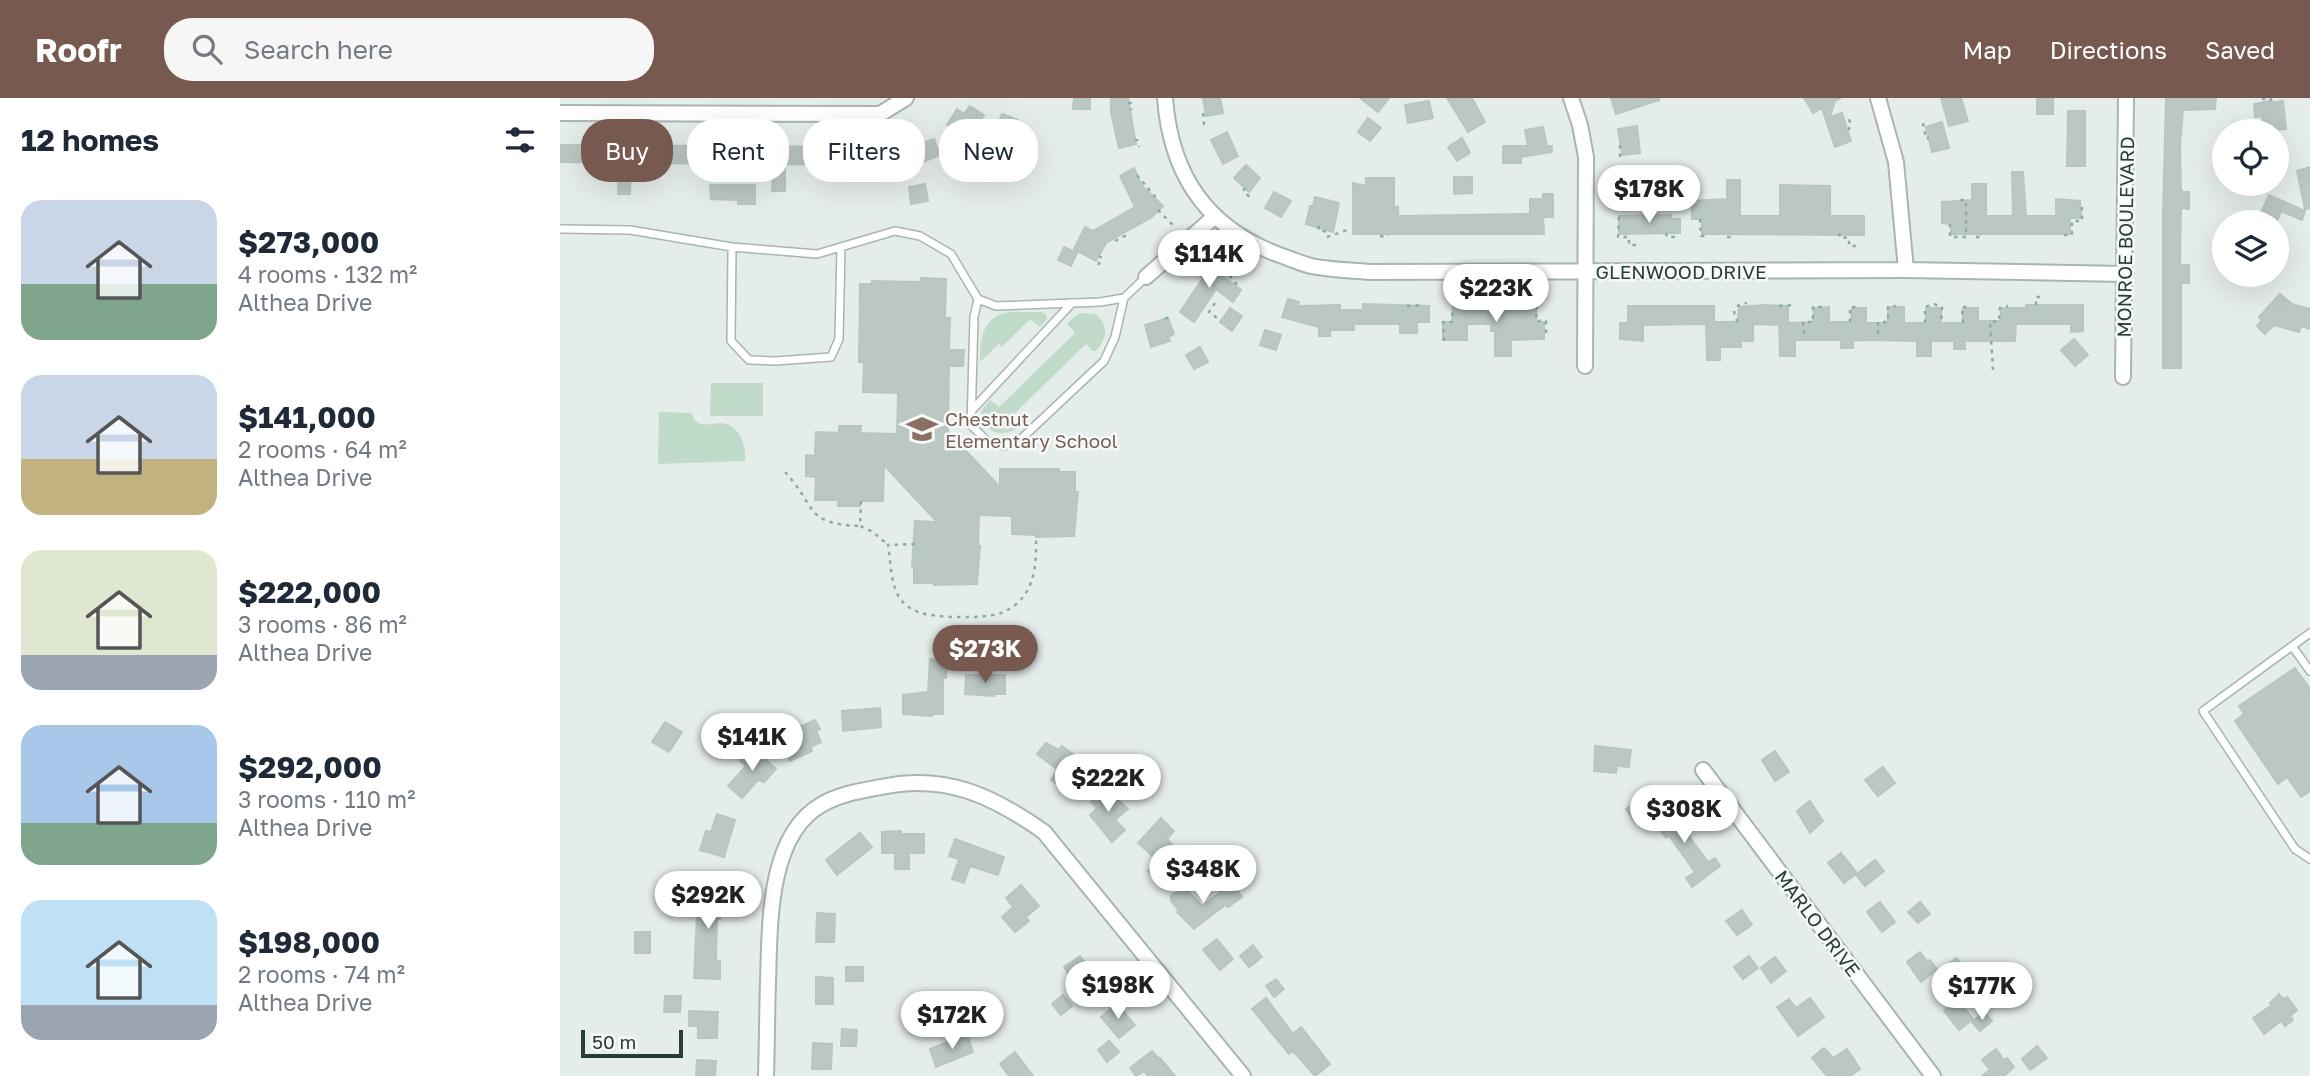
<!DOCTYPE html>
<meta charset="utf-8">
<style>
body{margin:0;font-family:"Golos Text",sans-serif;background:#f6f6f7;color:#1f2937;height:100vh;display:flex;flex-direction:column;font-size:26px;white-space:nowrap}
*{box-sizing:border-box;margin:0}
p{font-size:23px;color:#747a83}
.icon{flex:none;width:38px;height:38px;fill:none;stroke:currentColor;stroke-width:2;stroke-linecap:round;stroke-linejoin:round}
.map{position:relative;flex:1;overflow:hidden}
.panel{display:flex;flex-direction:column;background:#fff;width:560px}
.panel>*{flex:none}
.top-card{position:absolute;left:21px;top:21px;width:665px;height:63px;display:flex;gap:14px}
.fabs{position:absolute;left:1652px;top:21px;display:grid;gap:14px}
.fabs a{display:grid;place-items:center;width:77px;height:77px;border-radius:50%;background:#fff;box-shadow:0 7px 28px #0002;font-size:35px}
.scale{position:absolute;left:21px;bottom:18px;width:102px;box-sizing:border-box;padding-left:7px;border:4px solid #263d38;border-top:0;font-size:19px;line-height:24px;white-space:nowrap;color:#263d38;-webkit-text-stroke:5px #f6f9f8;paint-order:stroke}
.price{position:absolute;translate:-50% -60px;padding:0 16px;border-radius:24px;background:#fff;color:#222;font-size:23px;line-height:46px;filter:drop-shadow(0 2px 4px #0008)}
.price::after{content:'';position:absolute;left:50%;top:42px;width:21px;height:16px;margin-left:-10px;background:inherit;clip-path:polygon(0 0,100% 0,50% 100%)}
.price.selected{background:#77594f;color:#fff}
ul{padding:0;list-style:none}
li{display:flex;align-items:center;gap:21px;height:175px;padding:0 21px}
li span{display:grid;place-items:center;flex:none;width:196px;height:140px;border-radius:21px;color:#555}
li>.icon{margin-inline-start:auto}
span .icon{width:84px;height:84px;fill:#fffc;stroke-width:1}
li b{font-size:30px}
h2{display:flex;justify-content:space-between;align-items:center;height:84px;padding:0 21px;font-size:30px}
.chip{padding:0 24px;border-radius:28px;background:#fff;box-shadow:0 7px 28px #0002;font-size:24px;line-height:63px}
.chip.selected{background:#77594f;color:#fff}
header{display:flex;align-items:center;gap:42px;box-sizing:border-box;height:98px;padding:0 35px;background:#77594f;color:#fff}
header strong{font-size:33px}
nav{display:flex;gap:38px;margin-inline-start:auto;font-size:24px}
.search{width:490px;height:63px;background:#f6f6f7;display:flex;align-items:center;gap:18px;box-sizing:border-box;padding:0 24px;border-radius:28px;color:#747a83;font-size:26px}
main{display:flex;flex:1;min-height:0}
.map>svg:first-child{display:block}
</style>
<header>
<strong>Roofr</strong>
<div class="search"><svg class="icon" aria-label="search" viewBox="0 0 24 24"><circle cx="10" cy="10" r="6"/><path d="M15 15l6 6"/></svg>Search here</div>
<nav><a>Map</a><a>Directions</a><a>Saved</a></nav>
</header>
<main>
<section class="panel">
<h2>12 homes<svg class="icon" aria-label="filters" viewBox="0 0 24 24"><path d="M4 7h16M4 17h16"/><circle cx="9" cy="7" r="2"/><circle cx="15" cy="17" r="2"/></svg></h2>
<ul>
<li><span style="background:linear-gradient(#c9d6e8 60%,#7fa58c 0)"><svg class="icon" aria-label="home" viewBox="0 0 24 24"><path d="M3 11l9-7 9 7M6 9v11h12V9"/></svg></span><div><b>$273,000</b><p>4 rooms · 132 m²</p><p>Althea Drive</p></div></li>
<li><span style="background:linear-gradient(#c9d6e8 60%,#c2b280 0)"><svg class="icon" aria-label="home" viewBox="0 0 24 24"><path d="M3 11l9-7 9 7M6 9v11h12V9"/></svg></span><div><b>$141,000</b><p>2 rooms · 64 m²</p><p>Althea Drive</p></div></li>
<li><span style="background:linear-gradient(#dfe7d0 75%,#9aa5b1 0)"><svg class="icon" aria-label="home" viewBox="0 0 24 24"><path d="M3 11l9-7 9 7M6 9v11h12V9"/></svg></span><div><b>$222,000</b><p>3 rooms · 86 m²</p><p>Althea Drive</p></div></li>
<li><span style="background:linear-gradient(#a9c7e8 70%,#7fa58c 0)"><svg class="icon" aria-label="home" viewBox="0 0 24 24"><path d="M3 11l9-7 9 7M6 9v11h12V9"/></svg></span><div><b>$292,000</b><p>3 rooms · 110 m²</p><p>Althea Drive</p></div></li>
<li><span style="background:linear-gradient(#bfe0f5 75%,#9aa5b1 0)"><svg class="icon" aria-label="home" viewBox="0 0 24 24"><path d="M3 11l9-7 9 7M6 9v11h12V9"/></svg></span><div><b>$198,000</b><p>2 rooms · 74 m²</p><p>Althea Drive</p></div></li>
</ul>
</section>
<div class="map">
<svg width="1750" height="978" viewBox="0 0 1750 978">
<rect width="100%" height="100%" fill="#e5edea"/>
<!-- green -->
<path fill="#c1dbca" d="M450,214H482L486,216L487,221L480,229L470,221L442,249L439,246L420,264C420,241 422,218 450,214Z
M522,215L535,216C550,227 547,240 536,253H532L526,246L449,321L456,327V331C441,339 428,335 421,320V313L430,302L439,309L515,235L507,226L515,218Z
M151,285H203V318H150Z
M99,314L132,315C136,331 147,326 159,325C179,325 187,347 185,363L98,366Z"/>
<!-- building -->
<path fill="#bbc7c3" stroke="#b8c6c1" stroke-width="2" d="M514,0H530V11H513Z
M551,0H568L576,46L559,50L551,15Z
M643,0H660L663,15L646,18Z
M800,0H829L818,14Z
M887,0H912L925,24L908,34Z
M1051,0H1099V2L1056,16Z
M1244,0H1281L1275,3L1270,19L1282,15L1291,43L1275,49L1262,10L1253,15Z
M1381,0H1401L1408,23L1389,28Z
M1477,0H1493V16H1477Z
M1606,0H1656L1655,11L1623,12L1620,48L1621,91L1623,94H1629V111L1621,110L1620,167H1629V185H1621V270H1603V115Z
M869,3L873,20L848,25L845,7Z
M1709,3V5L1723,3L1726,31L1714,32V26L1703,27L1702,18L1695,19L1694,6Z
M410,8L424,17L413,34L405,29L401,36L387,27L397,11L404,16Z
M1508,13H1525V68H1507Z
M442,16L458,22L451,38L436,31Z
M808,20L821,30L810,43L798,34Z
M1382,24L1389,50L1372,54L1366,29Z
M1077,28L1080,55L1062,57L1058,31Z
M983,29L987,48H992V54L961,59V65H943V48H968L965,32Z
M667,34L678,58L663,66L651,42Z
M902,40L910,55L897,63L888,49Z
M374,41L380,57L363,64L357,47Z
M0,47L343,49L345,68L320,70L319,76H312L311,80H299L300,67L225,66V93H212L213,66L71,65L70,96H58L59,65L0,64Z
M686,67L700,80L689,94L674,80Z
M1750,69V110L1745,111L1737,73Z
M574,70L582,88L603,108L592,119L546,145L536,163L514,151L525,129L533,133L575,109L560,78Z
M1452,74H1463L1466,118H1496V101L1520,103L1521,120H1510V136H1391V126L1382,125V104L1412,102V86H1426V118H1453Z
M894,79H912V95L894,96Z
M806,80H834V109H838V118L970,116V101H983V96H993V119H983L984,136H793V85L806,88Z
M1167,82H1180V118H1220V87L1270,88V118H1304V137L1142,136V121H1132V103L1167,101Z
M365,86L368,103L351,106L349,89Z
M150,87H195V106H178V102L151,101Z
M714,94L731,103L721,119L705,110Z
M1709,97L1745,113L1742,122L1721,113L1717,124L1700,117Z
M755,99L779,105L773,134L746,126L750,108H753Z
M1111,117V121H1120V135L1059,136V118Z
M504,149L517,155L511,168L498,162Z
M653,162L665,176L663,178L681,192L673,204L656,191L634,224L620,214L643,180L638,175Z
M361,180L386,181L385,220H390L389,252H404L403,268H389L388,334L440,389V371H499V374H515V394H518L514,438L476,439V437L452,436V418L419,417L418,448H420L417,486L374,487V485H354V468H352L355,423L377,424L324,367L323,403H300V408H278V402H255L256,379L246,378V357L255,358L256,334L279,335V328H301L300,335L337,336L338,295L303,294L304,264H299L300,186H312V183L361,184Z
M1720,196L1732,206L1750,211V231L1741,228L1739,234L1714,227L1705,236L1697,228L1702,222L1699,219Z
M728,201L739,204L738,208L780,207V212H803V206L869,208V224H857V235H840V226H794V232H770V238H759V229L722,219Z
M943,207L976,209V224H984V241L951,242V258H935V233H931V226H907V242H883V224H892L893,208Z
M1203,207L1228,208V225L1253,224L1254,210L1269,209V224H1291L1292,210H1306V225H1328V209H1344V225H1366V210H1381V225H1403V210H1418V223H1440V221H1442L1440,210H1466V207H1523V233L1511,234V226H1456L1455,243H1405V251H1394V243H1371V258H1357V243L1305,242L1293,243V250H1281V242H1235V258H1220L1219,227L1193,226V243H1181V249H1160V262H1147L1146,226L1083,227V243L1060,241V225H1068V208H1154V224H1178L1179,209Z
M670,210L682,218L672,233L660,224Z
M608,220L614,236L608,239L610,243L591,249L585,227Z
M705,232L721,237L716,252L700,247Z
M1514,241L1528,257L1515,268L1501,252Z
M640,249L648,264L634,271L626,257Z
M370,561L387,563L386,580H383V616H372V618L343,616V597L368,594Z
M1735,570L1750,591V693L1741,699L1727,679L1718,686L1675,623L1684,616L1679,608Z
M406,577H445V596H434V598L405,596Z
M320,610L321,629L283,633L282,613Z
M255,622L260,631L256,633L261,644L250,649L252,653L230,663L222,646L245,636L241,628Z
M105,624L122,634L109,654L92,644Z
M486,645L499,652L502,648L513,656L510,659L525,670L509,693L491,682L498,672L477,656Z
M1035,648L1071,652L1069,669L1057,668L1056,675L1034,673Z
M189,653L194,658L198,654L216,671L204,684L198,682L182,700L168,688L186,668L180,663Z
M1215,653L1229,674L1215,683L1202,662Z
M1323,669L1335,685L1318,698L1305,682Z
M545,691L568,711L555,722L565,732L552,744L530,717L537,710L531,704Z
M1079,701L1089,714L1075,724L1066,711Z
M1250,703L1263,723L1250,735L1237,713Z
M1106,707L1148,764L1155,760L1160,768L1132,789L1126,780L1135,774L1109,738L1106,740L1090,718Z
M157,716L175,722L164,759L140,752L146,733L151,734Z
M601,720L614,733L607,741L622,757L600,784L588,773L598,763L578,745Z
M341,733V736H364V755H349V771H335V755H322V734Z
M300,735L312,749L277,777L266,762Z
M395,741L444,759L438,777L410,768L404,785L392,781L399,761L389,758Z
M1281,755L1297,775L1284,785L1268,765Z
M1315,762L1324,773L1305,788L1296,777Z
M142,783L163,784L160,821H157L156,863H160V881L134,880L138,794H142Z
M672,785L682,799L668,809L665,807L634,831L617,814L619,813L611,803V798L624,789L642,808Z
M461,787L479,808L466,819L469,823L455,834L442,819L453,809L446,800Z
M1320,804L1335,824L1322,834L1307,814Z
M1360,804L1370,816L1358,825L1348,814Z
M1182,812L1192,827L1177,837L1166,823Z
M257,815L275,816L274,844H256Z
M75,834H90V855H75Z
M657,841L673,861L660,872L643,852Z
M693,847L702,859L689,869L680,858Z
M1360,854L1368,864L1370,862L1377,871L1361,884L1347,864Z
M520,858L536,878L519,892L504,869Z
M1189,858L1198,870L1183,881L1174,869Z
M1215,859L1226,873L1211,885L1201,870Z
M1396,860L1405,871L1393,882L1384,870Z
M286,869H303V883H286Z
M256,879L273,880V906H256Z
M716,881L724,891L714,899L706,888Z
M1719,896L1723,901L1727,899L1737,912L1730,918L1733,922L1725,928L1721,923L1704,936L1693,920L1712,907L1710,905Z
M503,897L512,908L501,917L492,906Z
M105,898H121L120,914H104Z
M706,900L733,936L741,929L770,966L755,978L733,953L729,956L692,911Z
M1250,900L1264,919L1238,938L1217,909L1229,901L1236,910Z
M1398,902L1413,921L1399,932L1384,913Z
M557,906L575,927L559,940L541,919Z
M129,913L158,914L157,940H138V928H129Z
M1424,914L1432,923L1420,933L1412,924Z
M282,931L297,932L296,948H281Z
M407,936L413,954L376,969L370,951Z
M549,943L559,954L547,964L538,952Z
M253,945L272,946L271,971H252Z
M1477,948L1487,960L1470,972L1462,961Z
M1264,950L1273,960L1287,951L1300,971L1290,978H1267L1252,960Z
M1436,951L1444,962L1447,960L1454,969L1444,978H1422L1430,972L1422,962Z
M592,953L599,961L600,960L615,978H588L584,973L576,978L570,970Z
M455,954L473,978H449L440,966Z
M137,962L156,963L155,978H136Z"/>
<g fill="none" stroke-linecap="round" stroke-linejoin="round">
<!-- service casing -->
<g stroke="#a8b5b1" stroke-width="10">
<path id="service" d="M0,131L70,132L172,149L257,156L335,133L360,138L391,156L418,201L436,208L540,204L564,200L586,179
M172,149L171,243L189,262L215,263L271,259L279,241L281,150
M418,201L414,219L411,327L428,344L444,348L461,341L544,263L555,239L564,200
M413,311L512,205
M1750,535L1643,613L1735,751L1750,761
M1732,548L1750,573"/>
</g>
<!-- minor casing -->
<g stroke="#a8b5b1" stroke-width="18">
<path id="minor" d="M605,0C611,80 649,133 725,159C734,162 742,166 751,168C770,172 790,172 810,174L1346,172L1565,176
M1011,0L1020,27L1026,59L1025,268
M1318,0L1336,64L1346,172
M0,15L320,16L346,0
M586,179L653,120
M1563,279L1566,0
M1143,672L1373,978
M206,978C207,946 207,914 208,883C210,829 207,738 261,707C279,696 300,693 321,689C385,675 433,698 484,734L683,978"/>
</g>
<!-- path -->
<path stroke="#89ada4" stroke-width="2.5" stroke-dasharray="3.5 5" stroke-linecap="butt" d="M1702,1L1710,0L1712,4
M568,5H571V12
M1363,25L1366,41L1369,40
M644,27L643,14H645
M1288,32L1291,28L1289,21
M575,43L577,42L579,49
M1060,47V60
M577,77L597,101
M685,90L683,93L690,99
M598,112L614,128
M1059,119L1058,139H1069V147H1078
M1140,121L1141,138H1148
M1390,126V139H1406V102H1397
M759,128L758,132L768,134
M1106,135L1107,139H1116
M1280,135L1279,139L1289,140V148H1298
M1504,137H1512V123H1522V107
M820,138L827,139V137
M767,139L790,131
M1167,139H1173V136
M1416,139H1422L1421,136
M555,143L565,138L563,136
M538,167L542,160L539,158
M665,170L679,159
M664,171L678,188
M655,205L649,214L661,223
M939,207H948
M1476,207V199H1485
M847,208L862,207
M968,208H977L976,223H986V236
M1219,208L1233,207
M605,221L610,218
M1178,224C1171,215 1174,206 1187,205
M1290,224V209H1299
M1365,225V209L1374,206L1382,209L1381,225
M1403,225L1402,209H1410
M1244,236L1243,224H1253V209H1262
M1318,236V224H1328V209L1336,208
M884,243L883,224H892L893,210
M1433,272L1430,224L1439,223L1440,210L1448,208
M225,374C257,408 243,426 300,428
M301,403L300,428L313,434L328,447
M355,446L328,447C331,463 330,484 339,499C344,507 352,512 361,515C379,520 423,521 441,515C449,512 459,505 463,499C477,481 476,458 476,437"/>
<!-- service -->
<use href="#service" stroke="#fff" stroke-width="7"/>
<!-- minor -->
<use href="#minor" stroke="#fff" stroke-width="14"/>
</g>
<!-- icons -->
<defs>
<g id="school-bare" transform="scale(2.415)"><path d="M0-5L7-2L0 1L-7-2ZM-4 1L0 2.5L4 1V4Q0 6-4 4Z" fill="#8d6e63" stroke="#f6f9f8" stroke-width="2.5" paint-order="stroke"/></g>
</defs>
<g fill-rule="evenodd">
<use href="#school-bare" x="362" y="331"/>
</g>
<g text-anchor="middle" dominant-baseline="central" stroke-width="5" stroke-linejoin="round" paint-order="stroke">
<!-- street labels -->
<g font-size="19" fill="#263d38" stroke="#f6f9f8">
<text transform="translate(1565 139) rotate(-89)">MONROE BOULEVARD</text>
<text x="1121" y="173">GLENWOOD DRIVE</text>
<text transform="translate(1258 825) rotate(53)">MARLO DRIVE</text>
</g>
<!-- education labels -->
<g font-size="19" fill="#785e54" stroke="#f6f9f8" text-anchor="start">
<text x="385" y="320">Chestnut<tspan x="385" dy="22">Elementary School</tspan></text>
</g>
</g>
</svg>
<div class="fabs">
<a><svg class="icon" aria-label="locate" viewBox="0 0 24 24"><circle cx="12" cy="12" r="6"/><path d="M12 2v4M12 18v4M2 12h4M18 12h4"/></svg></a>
<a><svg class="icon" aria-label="layers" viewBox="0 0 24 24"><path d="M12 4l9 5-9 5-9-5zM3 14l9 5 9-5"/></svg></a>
</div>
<div class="scale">50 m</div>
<b class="price" style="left:1089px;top:127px">$178K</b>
<b class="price" style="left:649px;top:192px">$114K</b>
<b class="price" style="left:936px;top:226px">$223K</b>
<b class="price selected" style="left:425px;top:587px">$273K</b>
<b class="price" style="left:192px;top:675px">$141K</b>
<b class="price" style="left:548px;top:716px">$222K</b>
<b class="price" style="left:1124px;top:747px">$308K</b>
<b class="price" style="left:643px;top:807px">$348K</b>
<b class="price" style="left:148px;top:833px">$292K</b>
<b class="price" style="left:558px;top:923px">$198K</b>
<b class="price" style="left:1422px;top:924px">$177K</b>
<b class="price" style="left:392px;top:953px">$172K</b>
<div class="top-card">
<a class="chip selected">Buy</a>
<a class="chip">Rent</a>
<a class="chip">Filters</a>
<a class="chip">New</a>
</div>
</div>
</main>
